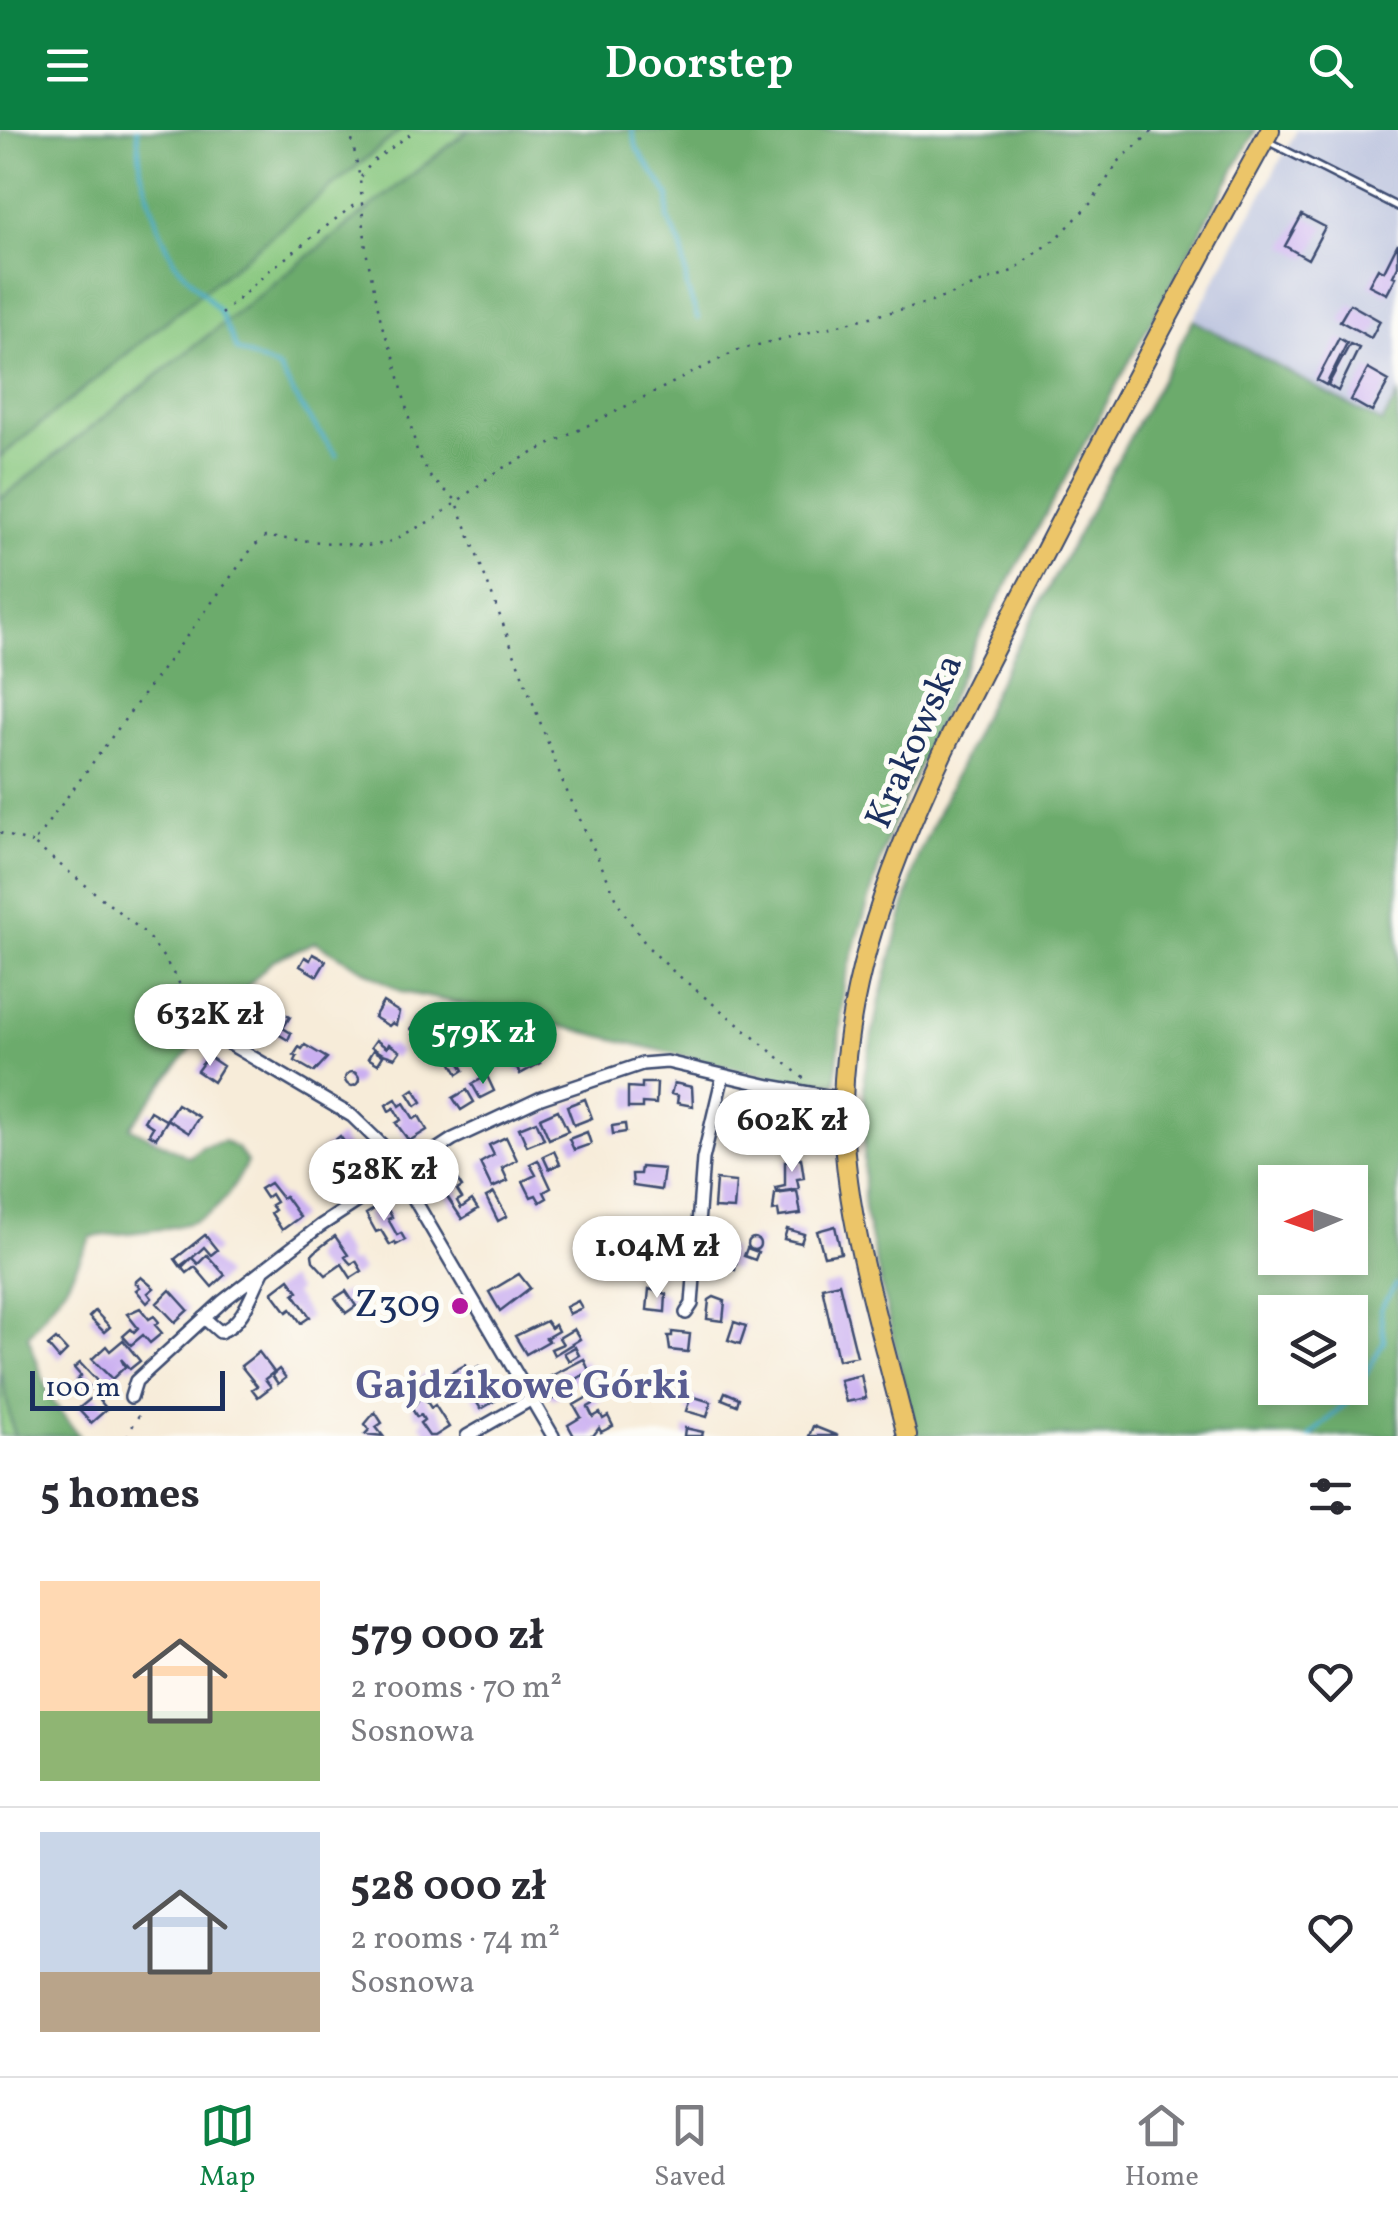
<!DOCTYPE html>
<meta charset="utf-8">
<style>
body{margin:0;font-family:Vollkorn,serif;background:#f7f7f7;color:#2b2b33;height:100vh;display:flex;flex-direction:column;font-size:38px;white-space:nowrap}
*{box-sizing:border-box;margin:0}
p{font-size:32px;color:#7c7c81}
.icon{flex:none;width:55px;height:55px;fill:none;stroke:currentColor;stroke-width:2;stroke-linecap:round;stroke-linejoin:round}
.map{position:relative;height:1306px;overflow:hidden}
.drawer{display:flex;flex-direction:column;background:#fff;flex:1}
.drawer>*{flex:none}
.needle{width:65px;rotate:268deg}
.buttons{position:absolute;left:1258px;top:1035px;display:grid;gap:20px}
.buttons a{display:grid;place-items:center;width:110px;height:110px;border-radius:0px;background:#fff;box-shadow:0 5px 15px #0003;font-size:50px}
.scale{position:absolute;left:30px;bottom:25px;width:195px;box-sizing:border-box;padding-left:10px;border:5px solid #1b2f5e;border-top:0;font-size:28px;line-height:35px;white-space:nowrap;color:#1b2f5e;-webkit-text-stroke:8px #fdfcf7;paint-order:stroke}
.price{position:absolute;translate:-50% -85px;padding:0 22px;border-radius:35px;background:#fff;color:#222;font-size:32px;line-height:65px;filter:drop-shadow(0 2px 5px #0008)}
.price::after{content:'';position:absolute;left:50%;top:60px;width:30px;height:22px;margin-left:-15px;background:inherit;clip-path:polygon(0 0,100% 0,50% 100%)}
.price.current{background:#0b8043;color:#fff}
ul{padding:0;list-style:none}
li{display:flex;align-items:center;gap:30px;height:250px;padding:0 40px}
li+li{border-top:2px solid #e1e1e2}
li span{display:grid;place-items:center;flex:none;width:280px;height:200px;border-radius:0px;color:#555}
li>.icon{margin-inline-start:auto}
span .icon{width:120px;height:120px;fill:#fffc;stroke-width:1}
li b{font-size:42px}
h2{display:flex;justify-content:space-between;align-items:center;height:120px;padding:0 40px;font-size:42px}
header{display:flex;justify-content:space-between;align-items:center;height:130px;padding:0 40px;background:#0b8043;color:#fff;font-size:45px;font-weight:600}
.tabs{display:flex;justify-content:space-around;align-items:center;height:140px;border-top:2px solid #e1e1e2;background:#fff;font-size:28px;color:#7c7c81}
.tabs a{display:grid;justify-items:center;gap:5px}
.tabs .current{color:#0b8043}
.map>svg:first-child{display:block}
</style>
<header><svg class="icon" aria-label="menu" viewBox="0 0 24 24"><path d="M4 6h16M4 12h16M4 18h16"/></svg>Doorstep<svg class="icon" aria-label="search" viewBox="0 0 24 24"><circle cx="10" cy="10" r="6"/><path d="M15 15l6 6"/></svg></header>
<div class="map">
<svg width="1398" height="1306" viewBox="0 0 1398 1306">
<rect width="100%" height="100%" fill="#fdfcf7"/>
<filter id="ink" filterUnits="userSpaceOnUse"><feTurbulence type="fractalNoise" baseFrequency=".01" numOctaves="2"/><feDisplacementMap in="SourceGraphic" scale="20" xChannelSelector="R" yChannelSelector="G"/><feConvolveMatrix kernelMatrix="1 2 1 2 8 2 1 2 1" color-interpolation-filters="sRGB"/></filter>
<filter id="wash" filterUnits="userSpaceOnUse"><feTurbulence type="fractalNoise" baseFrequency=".0048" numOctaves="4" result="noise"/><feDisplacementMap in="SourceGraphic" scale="40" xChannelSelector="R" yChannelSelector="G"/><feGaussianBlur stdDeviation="2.25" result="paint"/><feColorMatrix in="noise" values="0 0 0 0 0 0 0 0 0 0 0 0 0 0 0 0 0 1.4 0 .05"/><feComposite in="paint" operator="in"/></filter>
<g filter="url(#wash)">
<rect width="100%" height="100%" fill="#f7ecd9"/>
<!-- industrial -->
<path fill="#bbc3de" d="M1297,0H1398V265L1383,294L1193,190Z"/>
<!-- green -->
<path fill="#86c67d" stroke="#507a6e" stroke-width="2.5" d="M401,0H469L0,369V327Z
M0,1238L14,1306H0Z"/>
<!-- forest -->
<path fill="#6cab6c" stroke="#446d65" stroke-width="2.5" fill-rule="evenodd" d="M0,0H401L0,327Z
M469,0H1256L978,508L890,700L844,854L836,953L805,956L507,883L402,862L315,812L273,830L209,895L130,997L189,1027L202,1017L224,1011L238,1019L247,1032C238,1051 222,1078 202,1088C176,1101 121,1103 91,1107L67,1154L28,1206L49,1266L79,1306H14L0,1238V369Z
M1193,190L1382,293L1398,265V1306H915L864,1079V946L878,877L918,726L1001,546ZM1275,1052H1350V1128H1275ZM1275,1182H1350V1258H1275Z"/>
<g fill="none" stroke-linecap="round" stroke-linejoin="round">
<!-- stream -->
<path stroke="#49abc8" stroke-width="4" d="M137,0L141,41L158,96L174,131L219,181L237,220L279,239L304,281L337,326
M632,0L637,19L669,66L668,89L682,117L687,158L698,189
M1310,1306L1355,1265L1384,1211L1380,1179L1396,1155"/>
</g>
<g id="blocks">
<!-- building -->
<path fill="#caaff1" d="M1302,85L1325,97L1308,129L1285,116Z
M1398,113V136L1393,146L1396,147L1387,164L1369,155L1378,138L1384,141Z
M1350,174L1380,191L1371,208L1340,191Z
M1339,208L1347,213L1326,255L1317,250Z
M1350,214L1359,218L1338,261L1328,255Z
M1368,239L1389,251L1372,282L1351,270Z
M313,824L326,831L317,846L300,836L305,827L310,830Z
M383,872L399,882L396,895L392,893L389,896L374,887Z
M242,878L261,889L252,905L233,894Z
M283,883L290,887L283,898L291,903L288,910L273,901Z
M419,886L434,895L426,908L411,899Z
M492,896L499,910L494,913L486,899Z
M376,910L387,918L389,914L400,921L395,928L383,924L371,917Z
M305,915L327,928L314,942L295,931L297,927L294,925L299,917L302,919Z
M531,918L540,933L520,944L509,925L515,922L518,926Z
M373,920L383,926L378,934L368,928Z
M452,920L464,940L458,944L446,923Z
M208,926L223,936L213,952L197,941Z
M345 949a7 7 0 1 1 14 0a7 7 0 1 1-14 0Z
M487,946L494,961L480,968L472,954Z
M642,953H657L656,974L642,973V978H628V957L642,958Z
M674,953L692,957L693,976L677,973L678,966L671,964Z
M414,959L422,972L416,976L408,963Z
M467,960L474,972L461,980L453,968Z
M396,969L400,976L404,973L414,989L419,986L427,1000L409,1011L396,993L401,990L394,978L389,981L386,975Z
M585,969L592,988L574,995L567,976Z
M745,972L754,974L751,986L745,984L742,998L748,999L745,1007L723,1002L729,978L743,981Z
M177,974L199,987L189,1003L167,989Z
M558,980L568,1001L549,1009L540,988Z
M150,981L167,991L156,1008L149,1004L153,997L144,991Z
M799,987L800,1008L784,1009L783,988Z
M536,991L544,1009L527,1016L519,998Z
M625,994L626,1002L613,1004L612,996Z
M587,1002L591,1014L574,1020L569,1009Z
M340,1006L365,1042L347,1055L332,1033L326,1038L317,1025Z
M506,1007L517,1030L502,1038L508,1051L492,1058L480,1033L494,1025L489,1015Z
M554,1021L560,1034L549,1039L543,1026Z
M801,1028L804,1048L797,1049L799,1059L777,1062L776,1058L785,1056V1031Z
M538,1030L551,1058L544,1062L547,1068L540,1072L536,1065L531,1067L523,1051L536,1045L530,1034Z
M448,1035L462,1057L457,1060L462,1068L457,1071L461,1078L472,1070L478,1079L462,1089L444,1062L440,1063L430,1046Z
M641,1037L664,1039L661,1060L633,1056L632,1044H640Z
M716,1050L736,1052L734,1079L714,1078Z
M270,1053L282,1068L285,1066L300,1087L282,1100L271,1083L275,1080L271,1075L276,1072L271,1064L266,1068L260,1059Z
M797,1061L801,1084L779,1087L778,1080L773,1081L775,1064Z
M494,1063L507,1086L498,1091L486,1067Z
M384,1073L392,1087L388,1089L397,1105L401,1103L405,1110L396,1115L395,1112L390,1115L381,1100L376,1102L366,1084Z
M640,1089L659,1091L657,1109L638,1108L639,1102H633L634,1094L639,1095Z
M835,1096L841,1123L824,1126L817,1101Z
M787,1099L804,1104L801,1113L784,1109Z
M205,1105L217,1120L211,1125L204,1117L192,1128L198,1134L207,1125L225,1145L212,1157L195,1137L187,1143L182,1137L191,1128L180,1136L175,1129Z
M335,1106L348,1125L345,1127L348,1131L351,1134L356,1131L362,1141L351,1148L342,1134L326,1145L313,1131L312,1125L318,1119Z
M748 1114a6 6 0 1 1 12 0a6 6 0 1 1-12 0Z
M714,1117L732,1119L731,1127L737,1128L735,1140L712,1135L709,1121L714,1122Z
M747,1118L758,1122L755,1130L744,1126Z
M643,1125L662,1127L660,1144L642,1142Z
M519,1144L530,1158L500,1181L489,1162Z
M141,1147L154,1158L148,1163L152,1168L147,1173L136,1160L140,1157L135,1152Z
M289,1149L298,1161L294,1164L310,1187L301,1193L291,1179L287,1182L272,1162Z
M839,1153L857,1226L838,1230L822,1157Z
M649,1159L666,1164L665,1182L647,1180Z
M170,1160L188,1180L175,1192L157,1173Z
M346,1161L356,1176L346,1183L335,1168Z
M714,1167L725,1171L723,1191L707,1189L709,1170Z
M578,1171L582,1178L569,1184L566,1177Z
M140,1178L149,1189L154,1186L159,1192L155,1195L162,1203L150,1213L143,1205L131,1215L123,1206L131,1199L134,1202L138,1198L127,1184Z
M95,1181L110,1197L104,1202L89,1187Z
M546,1191L551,1198L555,1195L558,1201L546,1208L549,1211L526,1224L515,1206Z
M734,1192L746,1196L740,1214L728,1210Z
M574,1199L580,1209L554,1225L551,1219L563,1214L559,1208Z
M672,1202L690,1204L688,1222L670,1220L668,1206H672Z
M56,1209L67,1221L59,1229L48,1216Z
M123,1210L140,1231L130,1239L121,1229L125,1237L112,1249L92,1229L106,1216L110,1221Z
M575,1217L579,1225L569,1231L564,1223Z
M259,1222L274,1242L265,1249L271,1257L258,1267L252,1259L257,1256L241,1236Z
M584,1229L592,1248L586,1251L583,1245L569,1254L571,1258L553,1269L542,1251Z
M80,1233L97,1251L87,1261L77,1250L81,1246L74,1238Z
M465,1235L469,1242L479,1236L498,1269L481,1279L467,1257L471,1255L467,1247L457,1253L451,1243Z
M279,1239L286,1248L278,1254L272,1245Z
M424,1244L431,1256L426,1259L428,1263L424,1267L431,1278L435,1275L449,1297L435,1306H429L420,1293L424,1290L421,1285L417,1287L412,1279L418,1270L414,1256Z
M603,1245L608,1254L597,1261L602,1269L588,1277L593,1287L600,1283L603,1289L608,1286L613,1296L601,1302L599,1298L593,1306H574L568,1295L581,1287L574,1275L593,1264L588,1254Z
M861,1245L866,1268L846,1272L840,1250Z
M725,1262L739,1268L737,1275L722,1269Z
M95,1265L107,1279L91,1293L78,1279Z
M691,1266L711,1272L707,1287L686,1281Z
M375,1282L382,1293L376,1297L383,1306L365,1304L369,1300L365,1294Z
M813,1296L838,1306H809Z
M685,1298L703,1302L702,1306H684Z"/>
</g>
</g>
<g filter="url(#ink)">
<use href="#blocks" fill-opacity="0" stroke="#3c4b70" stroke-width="2.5"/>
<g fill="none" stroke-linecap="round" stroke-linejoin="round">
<!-- service casing -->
<g stroke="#3c4b70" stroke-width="10">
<path id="service" d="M1267,11L1398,77"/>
</g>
<!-- minor casing -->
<g stroke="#3c4b70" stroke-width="16">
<path id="minor" d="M208,901L352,986L383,1016L553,1306
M686,1183L692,1174L703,1029L723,945
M204,1188L220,1202C245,1193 252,1161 264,1139
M131,1267L136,1251L223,1171L320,1096L453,1009L541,968L642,934L667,932L770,956L843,969
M467,1306L532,1269"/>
</g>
<!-- primary casing -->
<g stroke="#3c4b70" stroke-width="22">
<path id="primary" d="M907,1306C882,1201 841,1080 843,972C847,786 955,596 1038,435C1113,289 1190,144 1270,0"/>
</g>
<!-- path -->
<path stroke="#3c4b70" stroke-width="2.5" stroke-dasharray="2.5 8" stroke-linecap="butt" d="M350,0L360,49L366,121L382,196L394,227L417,321L431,348L456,370L564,655L622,780L647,816L673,841L807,951
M361,47L372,32L416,0
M222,184L270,140L359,71
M0,703L32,713
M201,890L164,828L145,803L33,713L253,417L265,407L366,416L387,413L436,388L497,341L738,220L931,172L1012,141L1057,108L1091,73L1120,30L1154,0
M127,1306L139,1285L136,1278"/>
<!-- service -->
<use href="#service" stroke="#fff" stroke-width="5"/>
<!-- minor -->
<use href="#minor" stroke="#fff" stroke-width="11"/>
<!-- primary -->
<use href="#primary" stroke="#ecc569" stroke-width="18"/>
</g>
</g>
<!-- markers -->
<circle fill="#b5179e" stroke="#fdfcf7" stroke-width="4" cx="460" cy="1176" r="10"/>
<g text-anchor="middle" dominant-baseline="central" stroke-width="10" stroke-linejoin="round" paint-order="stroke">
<!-- street labels -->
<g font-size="38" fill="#1b2f5e" stroke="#fdfcf7">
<text transform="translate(916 612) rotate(-66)">Krakowska</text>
</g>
<!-- poi labels -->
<g font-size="38" fill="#1b2f5e" stroke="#fdfcf7" text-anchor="end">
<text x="440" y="1176">Z309</text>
</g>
<!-- neighbourhood labels -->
<g font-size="40" font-weight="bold" fill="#585c91" stroke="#fdfcf7">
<text x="523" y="1258">Gajdzikowe Górki</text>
</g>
</g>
</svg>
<div class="buttons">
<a><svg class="needle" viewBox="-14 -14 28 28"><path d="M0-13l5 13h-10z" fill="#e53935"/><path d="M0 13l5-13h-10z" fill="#7c7c81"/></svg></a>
<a><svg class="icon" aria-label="layers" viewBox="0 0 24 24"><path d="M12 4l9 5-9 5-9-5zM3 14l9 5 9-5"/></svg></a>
</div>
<div class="scale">100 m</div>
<b class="price" style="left:210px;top:939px">632K zł</b>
<b class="price current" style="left:483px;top:957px">579K zł</b>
<b class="price" style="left:792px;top:1045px">602K zł</b>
<b class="price" style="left:384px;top:1094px">528K zł</b>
<b class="price" style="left:657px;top:1171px">1.04M zł</b>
</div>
<section class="drawer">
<h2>5 homes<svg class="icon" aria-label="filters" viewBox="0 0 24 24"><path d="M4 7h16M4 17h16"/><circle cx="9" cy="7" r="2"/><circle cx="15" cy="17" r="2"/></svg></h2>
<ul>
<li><span style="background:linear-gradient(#ffd9b3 65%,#8fb573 0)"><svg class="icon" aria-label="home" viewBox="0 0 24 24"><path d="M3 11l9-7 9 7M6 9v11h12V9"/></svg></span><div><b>579 000 zł</b><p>2 rooms · 70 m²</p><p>Sosnowa</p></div><svg class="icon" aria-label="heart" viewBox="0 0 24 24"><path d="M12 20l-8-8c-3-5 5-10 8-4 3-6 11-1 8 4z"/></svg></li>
<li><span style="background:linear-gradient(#c9d6e8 70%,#b9a48a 0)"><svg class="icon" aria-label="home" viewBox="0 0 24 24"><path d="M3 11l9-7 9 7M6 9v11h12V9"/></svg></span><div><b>528 000 zł</b><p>2 rooms · 74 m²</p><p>Sosnowa</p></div><svg class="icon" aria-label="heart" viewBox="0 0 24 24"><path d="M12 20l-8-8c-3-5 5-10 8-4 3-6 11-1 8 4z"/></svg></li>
</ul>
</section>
<nav class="tabs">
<a class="current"><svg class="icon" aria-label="map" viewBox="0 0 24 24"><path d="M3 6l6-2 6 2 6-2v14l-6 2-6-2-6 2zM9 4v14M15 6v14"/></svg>Map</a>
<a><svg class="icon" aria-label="saved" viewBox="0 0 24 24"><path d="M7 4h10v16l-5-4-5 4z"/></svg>Saved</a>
<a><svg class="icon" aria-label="home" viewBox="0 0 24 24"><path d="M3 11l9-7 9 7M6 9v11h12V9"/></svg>Home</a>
</nav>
